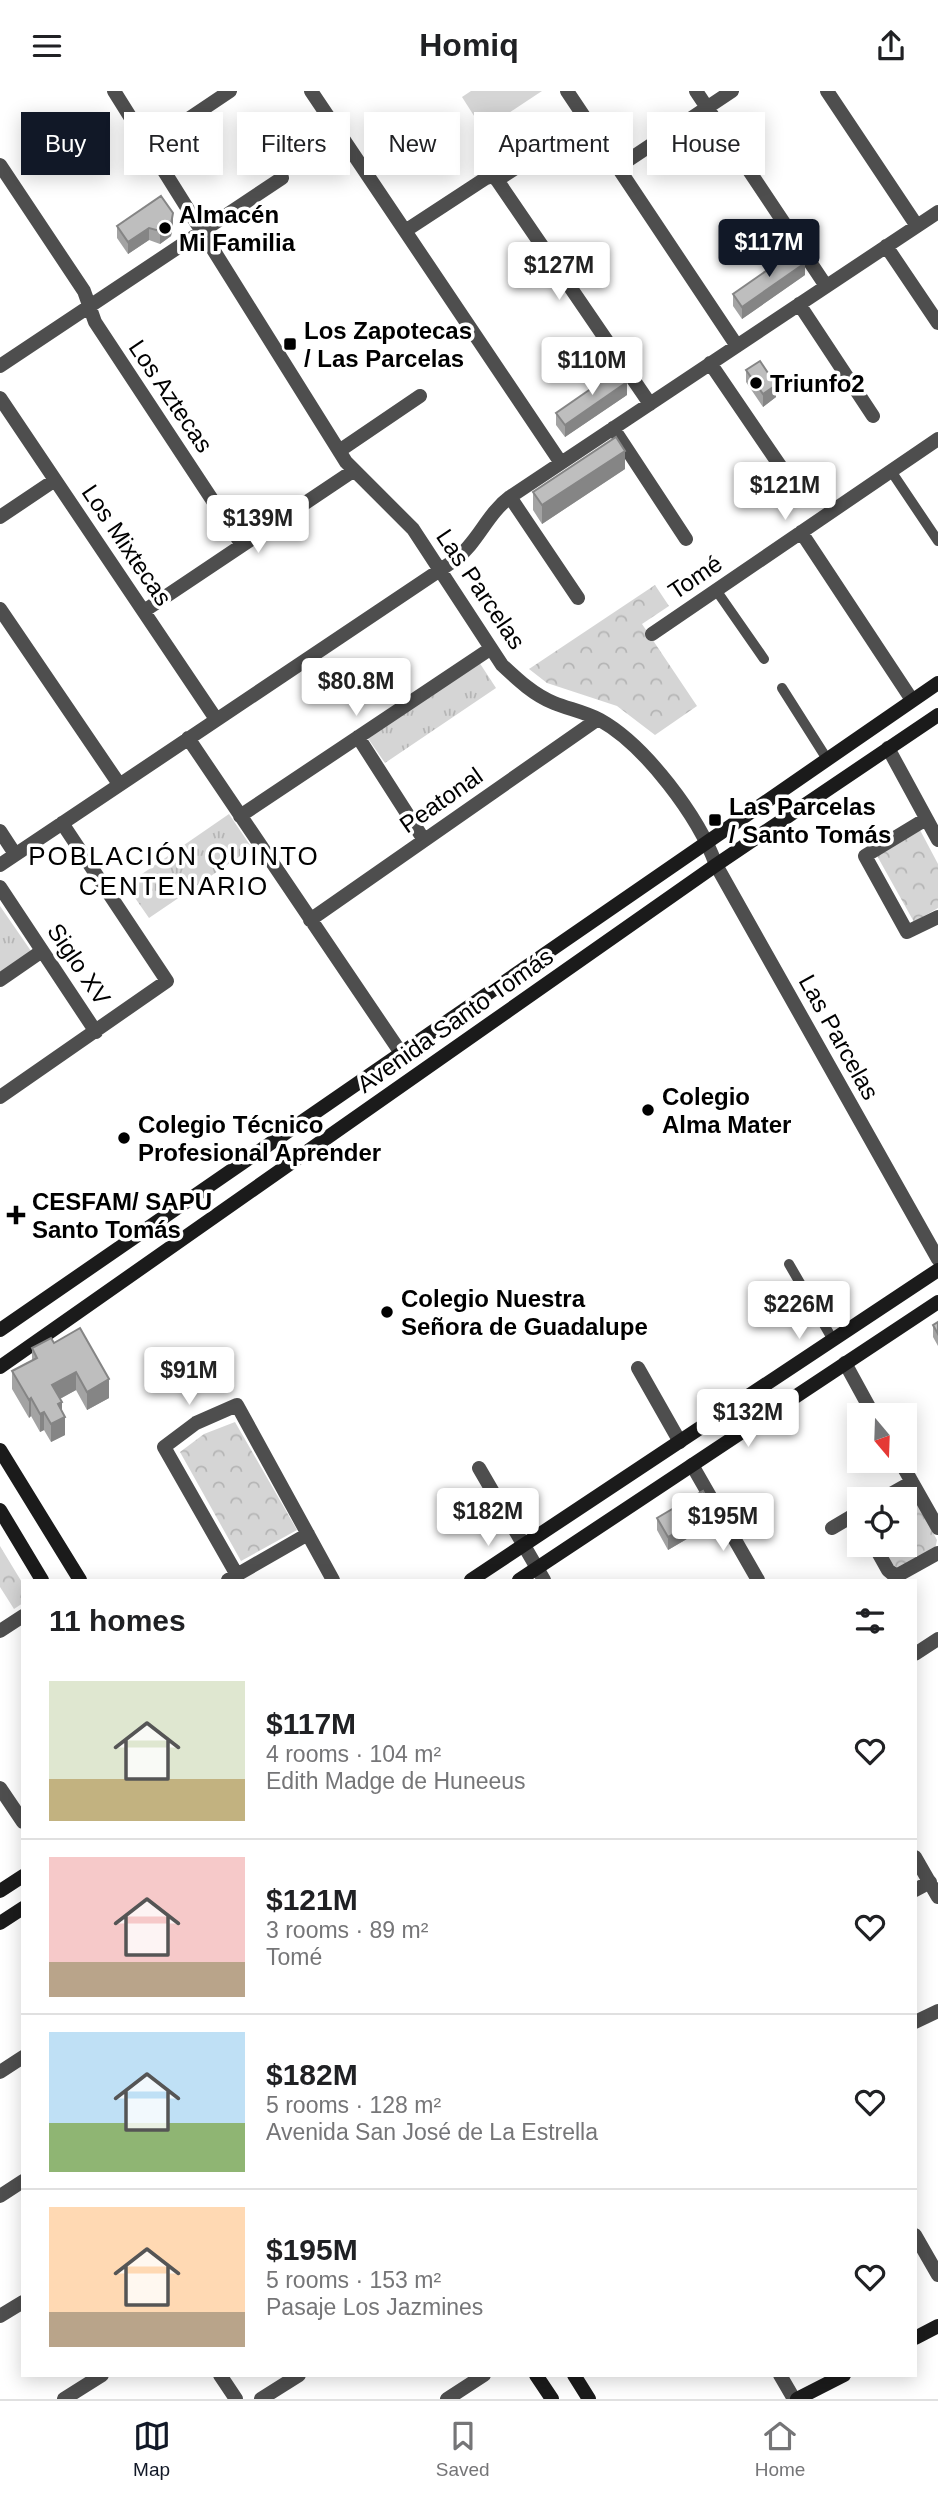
<!DOCTYPE html>
<meta charset="utf-8">
<style>
body{margin:0;font-family:Helvetica,sans-serif;background:#f6f6f6;color:#202124;height:100vh;display:flex;flex-direction:column;font-size:26px;white-space:nowrap}
*{box-sizing:border-box;margin:0}
p{font-size:23px;color:#757577}
.icon{flex:none;width:38px;height:38px;fill:none;stroke:currentColor;stroke-width:2;stroke-linecap:round;stroke-linejoin:round}
.map{position:relative;flex:1;overflow:hidden}
.sheet{position:absolute;left:21px;top:1488px;width:896px;height:798px;display:flex;flex-direction:column;background:#fff;border-radius:0px;box-shadow:0 4px 18px #0003}
.sheet>*{flex:none}
.banner{position:absolute;left:21px;top:21px;width:896px;height:63px;display:flex;gap:14px}
.needle{width:46px;rotate:161deg}
.buttons{position:absolute;left:847px;top:1312px;display:grid;gap:14px}
.buttons a{display:grid;place-items:center;width:70px;height:70px;border-radius:0px;background:#fff;box-shadow:0 4px 18px #0003;font-size:35px}
.price{position:absolute;translate:-50% -60px;padding:0 16px;border-radius:7px;background:#fff;color:#222;font-size:23px;line-height:46px;filter:drop-shadow(0 2px 4px #0008)}
.price::after{content:'';position:absolute;left:50%;top:42px;width:21px;height:16px;margin-left:-10px;background:inherit;clip-path:polygon(0 0,100% 0,50% 100%)}
.price.current{background:#111827;color:#fff}
ul{padding:0;list-style:none}
li{display:flex;align-items:center;gap:21px;height:175px;padding:0 28px}
li+li{border-top:2px solid #e0e0e0}
li span{display:grid;place-items:center;flex:none;width:196px;height:140px;border-radius:0px;color:#555}
li>.icon{margin-inline-start:auto}
span .icon{width:84px;height:84px;fill:#fffc;stroke-width:1}
li b{font-size:30px}
h2{display:flex;justify-content:space-between;align-items:center;height:84px;padding:0 28px;font-size:30px}
.pill{padding:0 24px;border-radius:0px;background:#fff;box-shadow:0 4px 18px #0003;font-size:24px;line-height:63px}
.pill.current{background:#111827;color:#fff}
header{display:flex;justify-content:space-between;align-items:center;height:91px;padding:0 28px;background:#fff;font-size:32px;font-weight:800}
.dock{display:flex;justify-content:space-around;align-items:center;height:98px;border-top:2px solid #e0e0e0;background:#fff;font-size:19px;color:#757577}
.dock a{display:grid;justify-items:center;gap:4px}
.dock .current{color:#111827}
.map>svg:first-child{display:block}
</style>
<header><svg class="icon" aria-label="menu" viewBox="0 0 24 24"><path d="M4 6h16M4 12h16M4 18h16"/></svg>Homiq<svg class="icon" aria-label="share" viewBox="0 0 24 24"><path d="M12 15V3M7 8l5-5 5 5M5 13v7h14v-7"/></svg></header>
<div class="map">
<svg width="938" height="2308" viewBox="0 0 938 2308">
<defs>
<pattern id="grass-tufts" width="24" height="20" patternUnits="userSpaceOnUse" patternTransform="scale(1.75)"><rect width="24" height="20" fill="#d5d5d5"/><path d="M3 7l-1-3M5 7V3M7 7l1-3M15 17l-1-3M17 17v-4M19 17l1-3" fill="none" stroke="#b5b5b5"/></pattern>
<pattern id="park-crowns" width="20" height="18" patternUnits="userSpaceOnUse" patternTransform="scale(1.75)"><rect width="20" height="18" fill="#d5d5d5"/><path d="M2 6a3 3 0 1 1 6 0M12 15a3 3 0 1 1 6 0" fill="none" stroke="#b5b5b5"/></pattern>
</defs>
<rect width="100%" height="100%" fill="#fff"/>
<!-- grass -->
<path fill="url(#grass-tufts)" d="M479,571L496,597L385,672L367,646Z
M229,723L252,757L149,827L126,794Z
M0,815L31,860L0,882Z"/>
<!-- park -->
<path fill="url(#park-crowns)" d="M655,494L669,515L642,533L697,615L655,644L617,615L547,592L529,578Z
M920,739L938,773V817L914,831L876,763Z
M235,1331L297,1439L241,1470L180,1361L204,1343Z
M904,1402L912,1403L937,1449L935,1458L899,1479L891,1477L878,1454H905V1409H892Z
M0,1455L23,1493V1512L14,1518L0,1496Z"/>
<!-- pitch -->
<path fill="#d5d5d5" d="M471,0H542L483,39L462,6Z"/>
<g fill="none" stroke-linecap="round" stroke-linejoin="round">
<!-- lane -->
<path stroke="#4e4e4e" stroke-width="10" d="M891,380L938,450
M716,499L764,568
M782,597L827,668
M789,1173L833,1249"/>
<!-- street -->
<path stroke="#4e4e4e" stroke-width="14" d="M114,0L346,371L413,438L502,574C518,589 534,604 554,612C569,618 585,621 600,629C645,654 699,726 716,774L938,1168
M311,0L561,372
M567,0L737,255
M696,0L826,195
M827,0L917,135
M148,55L230,0
M0,74L84,200L95,231L242,454
M618,76L732,0
M497,89L650,313
M497,89L587,31
M405,140L486,87L492,85L497,89
M886,155L938,232
M799,213L873,325
M710,272L787,385
M0,275L282,87
M0,307L216,628
M613,337L686,448
M339,360L420,305
M510,406L578,507
M0,426L55,389
M801,441L912,609
M0,518L119,693
M144,520L353,380
M652,543L938,348
M358,646L424,749
M188,647L401,962
M888,657L938,749
M240,725L490,558
M926,728L865,765L907,841L938,826
M0,740L15,763
M0,774L455,469C478,451 487,423 510,406L938,121
M0,796L96,941
M310,829L598,628
M0,889L42,860
M0,1006L167,890L62,732
M845,1272L874,1325
M638,1277L680,1351
M900,1370L938,1437
M692,1374L758,1489
M479,1377L544,1489
M880,1409L912,1391
M832,1437L859,1421
M874,1454L888,1479L894,1484L900,1483L938,1462
M237,1484L164,1356L196,1332L237,1314L333,1489
M228,1489L308,1443
M0,1540L23,1525
M915,1563L938,1548
M0,1697L23,1731
M915,1766L938,1806
M915,1799L930,1791
M915,1931L938,1920
M0,1981L23,1966
M0,2105L23,2090
M915,2144L938,2184
M0,2225L23,2211
M220,2284L236,2308
M780,2284L794,2308
M64,2308L102,2284
M261,2308L299,2284
M447,2308L484,2284"/>
<!-- secondary -->
<path stroke="#1b1b1b" stroke-width="14" d="M0,1239L938,592
M0,1276L716,774L938,624
M0,1359L80,1489
M0,1419L42,1489
M471,1489L938,1179
M519,1489L938,1211
M0,1800L23,1785
M0,1832L23,1817
M915,2247L938,2235
M536,2284L552,2308
M574,2284L589,2308
M797,2308L844,2284"/>
</g>
<!-- wall -->
<path fill="#a3a3a3" d="M117,135H173L171,145L160,153L149,149L128,163L117,147Z
M805,184L742,228L733,215V203Z
M746,279L776,306L763,316L746,291Z
M627,304L565,346L556,334V322Z
M625,378L542,433L533,419V401Z
M938,1231V1255L933,1246V1234Z
M54,1252L109,1307L87,1319L76,1299L60,1308L65,1344L51,1351L44,1339L40,1341L31,1325L29,1327L12,1298V1280L32,1269V1257Z
M657,1427L714,1432L668,1459L657,1439Z"/>
<!-- shaded-wall -->
<path fill="#858585" d="M173,122V135L171,145L160,153V140Z
M149,137V149L128,163V151Z
M805,172V184L742,228V216Z
M627,291V304L565,346V334Z
M776,294V306L763,316V303Z
M625,360V378L542,433V414Z
M76,1281V1299L52,1312V1294Z
M109,1288V1307L87,1319V1301Z
M31,1307V1325L29,1327V1309Z
M62,1311V1327L65,1326V1344L51,1351V1333L58,1313Z
M44,1321V1339L40,1341V1323Z
M714,1420V1432L668,1459V1446Z"/>
<!-- building -->
<path fill="#bebebe" stroke="#858585" stroke-width="2" d="M161,105L173,122L171,133L160,140L149,137L128,151L117,135Z
M796,159L805,172L742,216L733,203Z
M760,270L776,294L763,303L746,279Z
M618,279L627,291L565,334L556,322Z
M616,346L625,360L542,414L533,401Z
M938,1231V1243L933,1234Z
M80,1237L109,1288L87,1301L76,1281L52,1294L62,1311L58,1313L65,1326L51,1333L44,1321L40,1323L31,1307L29,1309L12,1280L37,1267L32,1257L51,1247L54,1252Z
M703,1400L714,1420L668,1446L657,1427Z"/>
<!-- markers -->
<g fill="#000" stroke="#fff" stroke-width="2.5">
<circle cx="165" cy="137" r="7"/>
<rect x="283" y="246" width="14" height="14" rx="3.5"/>
<circle cx="756" cy="292" r="7"/>
<rect x="708" y="722" width="14" height="14" rx="3.5"/>
<circle cx="648" cy="1019" r="7"/>
<circle cx="124" cy="1047" r="7"/>
<path d="M12.5 1113.5h7v7h7v7h-7v7h-7v-7h-7v-7h7z"/>
<circle cx="387" cy="1221" r="7"/>
</g>
<g text-anchor="middle" dominant-baseline="central" stroke-width="7" stroke-linejoin="round" paint-order="stroke">
<!-- poi labels -->
<g font-size="24" font-weight="bold" fill="#000" stroke="#fff" text-anchor="start">
<text x="179" y="123">Almacén<tspan x="179" dy="28">Mi Familia</tspan></text>
<text x="304" y="239">Los Zapotecas<tspan x="304" dy="28">/ Las Parcelas</tspan></text>
<text x="770" y="292">Triunfo2</text>
<text x="729" y="715">Las Parcelas<tspan x="729" dy="28">/ Santo Tomás</tspan></text>
<text x="662" y="1005">Colegio<tspan x="662" dy="28">Alma Mater</tspan></text>
<text x="138" y="1033">Colegio Técnico<tspan x="138" dy="28">Profesional Aprender</tspan></text>
<text x="32" y="1110">CESFAM/ SAPU<tspan x="32" dy="28">Santo Tomás</tspan></text>
<text x="401" y="1207">Colegio Nuestra<tspan x="401" dy="28">Señora de Guadalupe</tspan></text>
</g>
<!-- street labels -->
<g font-size="24" fill="#000" stroke="#fff">
<text transform="translate(171 305) rotate(56)">Los Aztecas</text>
<text transform="translate(127 454) rotate(56)">Los Mixtecas</text>
<text transform="translate(695 486) rotate(-34)">Tomé</text>
<text transform="translate(481 498) rotate(56)">Las Parcelas</text>
<text transform="translate(441 709) rotate(-35)">Peatonal</text>
<text transform="translate(79 873) rotate(56)">Siglo XV</text>
<text transform="translate(455 929) rotate(-35)">Avenida Santo Tomás</text>
<text transform="translate(839 946) rotate(61)">Las Parcelas</text>
</g>
<!-- neighbourhood labels -->
<g font-size="26" letter-spacing="2" fill="#000" stroke="#fff">
<text x="174" y="765">POBLACIÓN QUINTO<tspan x="174" dy="30">CENTENARIO</tspan></text>
</g>
</g>
</svg>
<div class="buttons">
<a><svg class="needle" viewBox="-14 -14 28 28"><path d="M0-13l5 13h-10z" fill="#e53935"/><path d="M0 13l5-13h-10z" fill="#757577"/></svg></a>
<a><svg class="icon" aria-label="locate" viewBox="0 0 24 24"><circle cx="12" cy="12" r="6"/><path d="M12 2v4M12 18v4M2 12h4M18 12h4"/></svg></a>
</div>
<b class="price current" style="left:769px;top:188px">$117M</b>
<b class="price" style="left:559px;top:211px">$127M</b>
<b class="price" style="left:592px;top:306px">$110M</b>
<b class="price" style="left:785px;top:431px">$121M</b>
<b class="price" style="left:258px;top:464px">$139M</b>
<b class="price" style="left:356px;top:627px">$80.8M</b>
<b class="price" style="left:799px;top:1250px">$226M</b>
<b class="price" style="left:189px;top:1316px">$91M</b>
<b class="price" style="left:748px;top:1358px">$132M</b>
<b class="price" style="left:488px;top:1457px">$182M</b>
<b class="price" style="left:723px;top:1462px">$195M</b>
<div class="banner">
<a class="pill current">Buy</a>
<a class="pill">Rent</a>
<a class="pill">Filters</a>
<a class="pill">New</a>
<a class="pill">Apartment</a>
<a class="pill">House</a>
</div>
<section class="sheet">
<h2>11 homes<svg class="icon" aria-label="filters" viewBox="0 0 24 24"><path d="M4 7h16M4 17h16"/><circle cx="9" cy="7" r="2"/><circle cx="15" cy="17" r="2"/></svg></h2>
<ul>
<li><span style="background:linear-gradient(#dfe7d0 70%,#c2b280 0)"><svg class="icon" aria-label="home" viewBox="0 0 24 24"><path d="M3 11l9-7 9 7M6 9v11h12V9"/></svg></span><div><b>$117M</b><p>4 rooms · 104 m²</p><p>Edith Madge de Huneeus</p></div><svg class="icon" aria-label="heart" viewBox="0 0 24 24"><path d="M12 20l-8-8c-3-5 5-10 8-4 3-6 11-1 8 4z"/></svg></li>
<li><span style="background:linear-gradient(#f6c9c9 75%,#b9a48a 0)"><svg class="icon" aria-label="home" viewBox="0 0 24 24"><path d="M3 11l9-7 9 7M6 9v11h12V9"/></svg></span><div><b>$121M</b><p>3 rooms · 89 m²</p><p>Tomé</p></div><svg class="icon" aria-label="heart" viewBox="0 0 24 24"><path d="M12 20l-8-8c-3-5 5-10 8-4 3-6 11-1 8 4z"/></svg></li>
<li><span style="background:linear-gradient(#bfe0f5 65%,#8fb573 0)"><svg class="icon" aria-label="home" viewBox="0 0 24 24"><path d="M3 11l9-7 9 7M6 9v11h12V9"/></svg></span><div><b>$182M</b><p>5 rooms · 128 m²</p><p>Avenida San José de La Estrella</p></div><svg class="icon" aria-label="heart" viewBox="0 0 24 24"><path d="M12 20l-8-8c-3-5 5-10 8-4 3-6 11-1 8 4z"/></svg></li>
<li><span style="background:linear-gradient(#ffd9b3 75%,#b9a48a 0)"><svg class="icon" aria-label="home" viewBox="0 0 24 24"><path d="M3 11l9-7 9 7M6 9v11h12V9"/></svg></span><div><b>$195M</b><p>5 rooms · 153 m²</p><p>Pasaje Los Jazmines</p></div><svg class="icon" aria-label="heart" viewBox="0 0 24 24"><path d="M12 20l-8-8c-3-5 5-10 8-4 3-6 11-1 8 4z"/></svg></li>
</ul>
</section>
</div>
<nav class="dock">
<a class="current"><svg class="icon" aria-label="map" viewBox="0 0 24 24"><path d="M3 6l6-2 6 2 6-2v14l-6 2-6-2-6 2zM9 4v14M15 6v14"/></svg>Map</a>
<a><svg class="icon" aria-label="saved" viewBox="0 0 24 24"><path d="M7 4h10v16l-5-4-5 4z"/></svg>Saved</a>
<a><svg class="icon" aria-label="home" viewBox="0 0 24 24"><path d="M3 11l9-7 9 7M6 9v11h12V9"/></svg>Home</a>
</nav>
